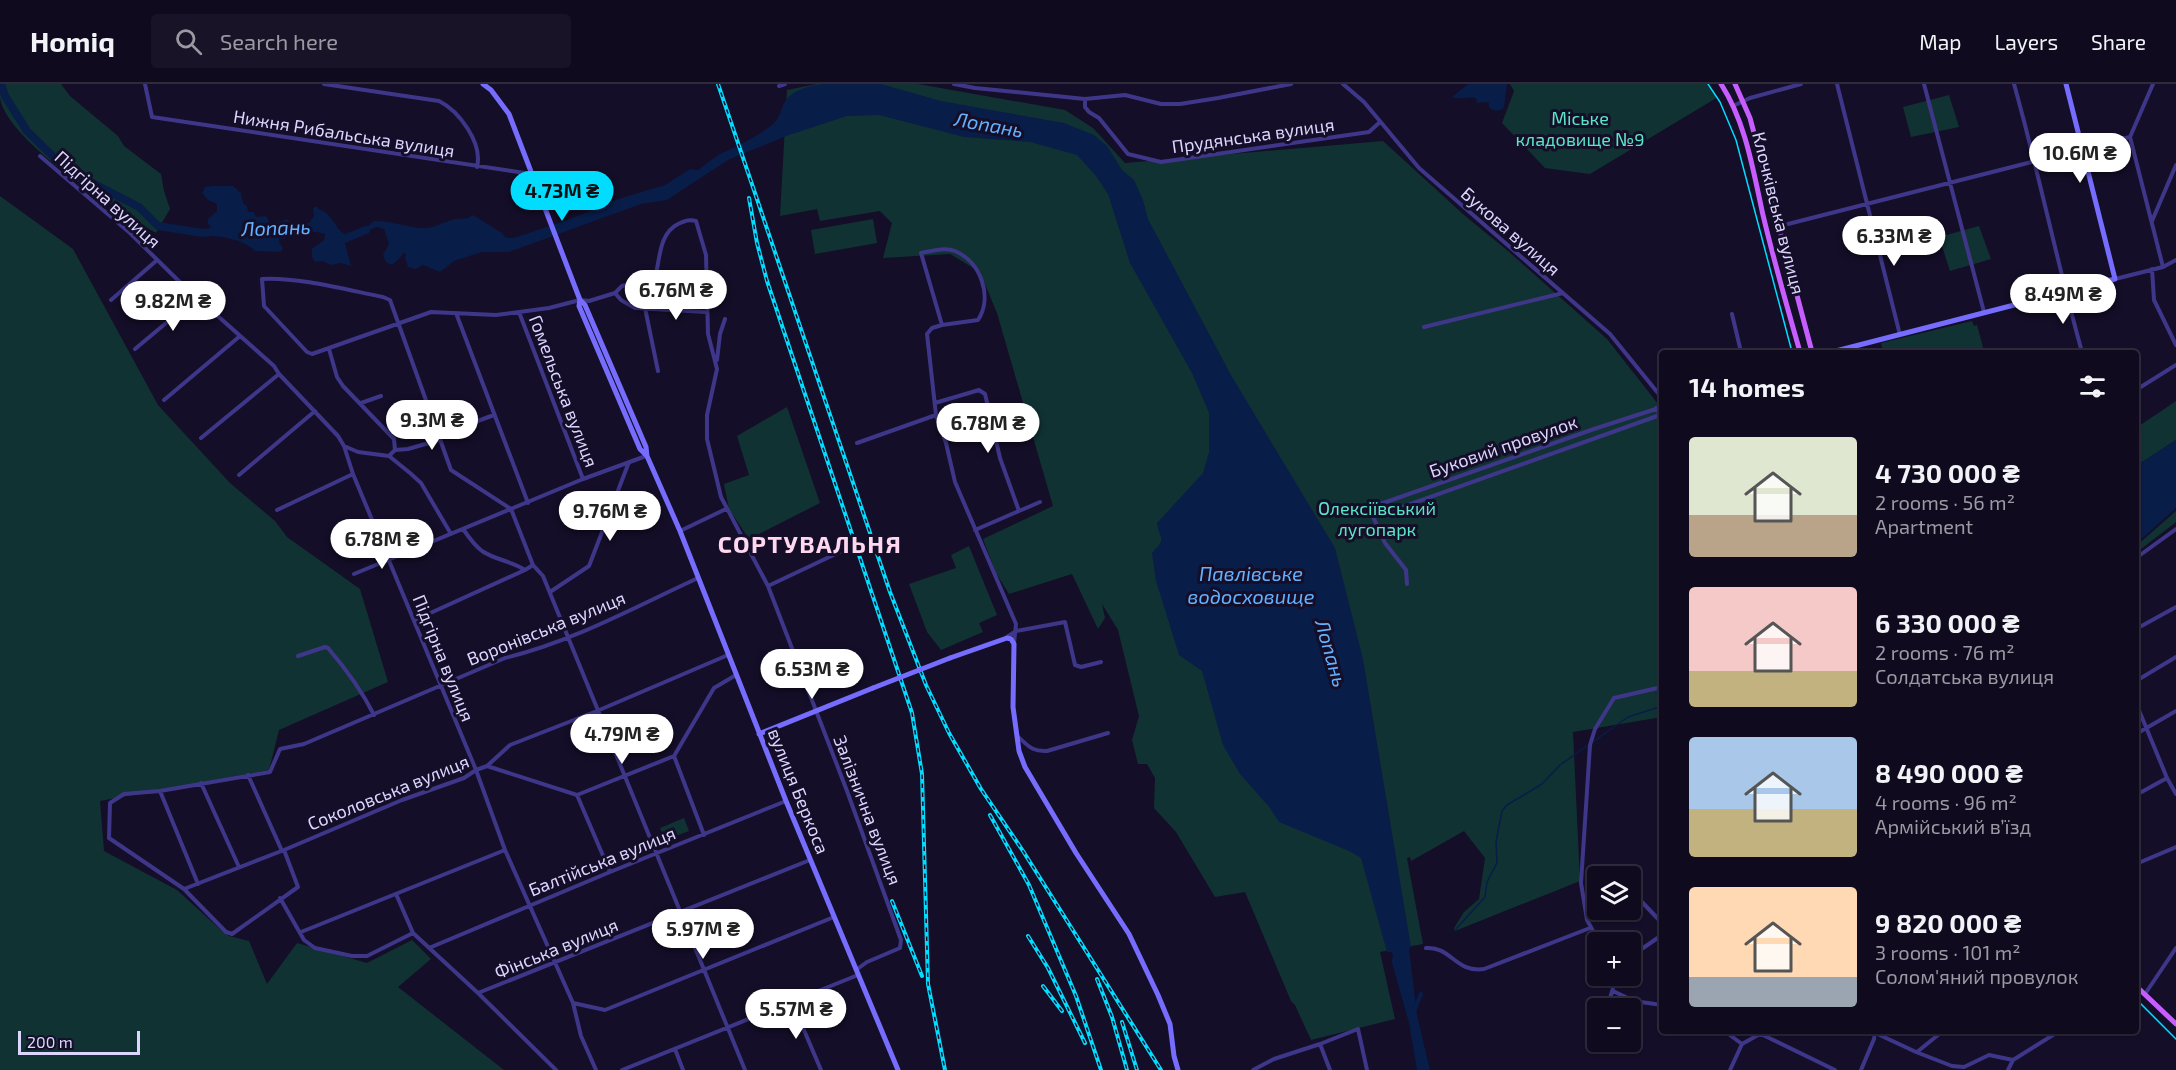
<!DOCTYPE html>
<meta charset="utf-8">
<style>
body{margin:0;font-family:"Exo 2",sans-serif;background:#181327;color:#f1f3f6;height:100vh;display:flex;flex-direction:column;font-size:22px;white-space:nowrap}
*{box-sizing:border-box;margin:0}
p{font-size:20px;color:#9b9aa4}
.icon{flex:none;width:33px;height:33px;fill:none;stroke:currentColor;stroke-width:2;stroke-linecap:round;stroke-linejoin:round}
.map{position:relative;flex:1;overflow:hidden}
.sheet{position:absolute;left:1659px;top:266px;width:480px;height:684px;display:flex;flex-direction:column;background:#0f0a1e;border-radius:6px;box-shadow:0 2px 4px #0004,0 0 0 2px #2f2b3c}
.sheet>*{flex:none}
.controls{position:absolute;left:1587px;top:782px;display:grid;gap:12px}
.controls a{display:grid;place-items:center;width:54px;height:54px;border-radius:6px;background:#0f0a1e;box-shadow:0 2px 4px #0004,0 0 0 2px #2f2b3c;font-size:30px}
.scale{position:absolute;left:18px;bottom:15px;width:122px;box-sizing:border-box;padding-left:6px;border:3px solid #dcd6ff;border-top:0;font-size:16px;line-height:21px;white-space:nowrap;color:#dcd6ff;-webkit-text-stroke:4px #140e28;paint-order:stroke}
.price{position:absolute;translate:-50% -51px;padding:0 14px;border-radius:21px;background:#fff;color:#222;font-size:20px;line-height:39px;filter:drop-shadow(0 2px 3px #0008)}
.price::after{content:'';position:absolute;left:50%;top:36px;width:18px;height:14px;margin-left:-9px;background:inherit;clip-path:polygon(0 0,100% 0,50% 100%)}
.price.on{background:#02dcff;color:#111}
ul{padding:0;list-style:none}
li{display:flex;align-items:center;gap:18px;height:150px;padding:0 30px}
li span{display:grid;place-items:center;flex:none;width:168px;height:120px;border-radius:6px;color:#555}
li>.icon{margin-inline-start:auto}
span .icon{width:72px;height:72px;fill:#fffc;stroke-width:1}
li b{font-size:26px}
h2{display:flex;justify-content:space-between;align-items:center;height:72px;padding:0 30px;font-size:26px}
header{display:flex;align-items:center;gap:36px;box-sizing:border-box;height:84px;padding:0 30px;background:#0f0a1e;border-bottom:2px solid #2f2b3c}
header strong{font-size:28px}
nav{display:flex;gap:33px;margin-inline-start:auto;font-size:21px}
.search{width:420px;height:54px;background:#181327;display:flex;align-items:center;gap:15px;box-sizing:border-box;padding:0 21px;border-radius:6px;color:#9b9aa4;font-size:22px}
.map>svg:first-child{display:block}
</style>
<header>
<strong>Homiq</strong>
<div class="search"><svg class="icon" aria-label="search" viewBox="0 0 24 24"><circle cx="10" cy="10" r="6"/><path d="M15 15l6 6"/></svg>Search here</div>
<nav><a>Map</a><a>Layers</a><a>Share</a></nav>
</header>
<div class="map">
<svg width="2176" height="986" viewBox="0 0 2176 986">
<rect width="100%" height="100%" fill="#140e28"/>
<!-- green -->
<path fill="#113233" d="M0,0H61L70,12L118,52L124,62L161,90L164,107L170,125L156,149C118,126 8,59 0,14C0,10 0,4 0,0Z
M817,0H918L1065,26L1093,44L1125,79L1383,57L1464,131L1508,167L1607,255L1662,325V633L1573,648L1580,797L1455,847L1454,844L1464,828L1479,815L1485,774L1464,747L1411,777L1410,773L1407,774L1423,860L1380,868L1395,935L1311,956L1295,921L1291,917L1245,808L1215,813L1176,748L1154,724L1155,694L1147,680H1138L1132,656L1139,632L1118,546L1102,520L1105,534L1098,545L1072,490L1009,510L996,489L983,455L1053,422L997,229L980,188L950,170L883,174L892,139L880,127L820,137L817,125L780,132L787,6Z
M1510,0H1707L1718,13L1590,90L1545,84L1502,39L1514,7Z
M1949,11L1959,43L1911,53L1903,23Z
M0,112L73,165L158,321L230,399L275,437L287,453L360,505L388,598L279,646L269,686L100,717L104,767L177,806L222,847L229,852L249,857L267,900L297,859L367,879L412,856L431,875L398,903L504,986H0Z
M873,135L877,159L815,170L811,146Z
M1979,142L1991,175L1950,187L1939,153Z
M1972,237L1974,242L1977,241L1984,267L1990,266V268H1883L1881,259Z
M2176,317V356L2136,382V344Z
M787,323L820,419L749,455L729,425L724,400L749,391L737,352Z
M2176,427V438L2136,469V462Z
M969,462L997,531L979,539L983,548L941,566L927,548L909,500L956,484L951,471Z
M684,734L689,747L665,756L660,744Z"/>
<!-- water -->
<path fill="#081d48" d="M823,0H881L941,17L1064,39L1094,51L1107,62L1122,86L1134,96L1143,116L1148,135L1231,291L1335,464L1363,575L1411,863L1409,864L1417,931L1430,986H1417L1409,939L1391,875L1393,874L1392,868H1387L1361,774L1349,767L1279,738L1270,724L1240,690L1223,661L1202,587L1179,571L1156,497L1152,469C1168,452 1159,457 1157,439L1203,389L1209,368V329L1193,291L1130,179L1108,110L1096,92L1077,71L1030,58L964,53L879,31L847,32L789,51L728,76L667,116L641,120L509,168H482L454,177L440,188L423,181L416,185L408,183L405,174L406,170L403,169L401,173L392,181L386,178L383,171L389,160L384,145L377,143L358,150L374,137C391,136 407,144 424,144C435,144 445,137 456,135C463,134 466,136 473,131L502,149L506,154H514L573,134L618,115L665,101L690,85L698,86C705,81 713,74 720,70C739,61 757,53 773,40C781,33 780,25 786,16C794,5 810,2 823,0Z
M1468,0H1507L1504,23C1500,28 1493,28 1489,23V19L1487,18L1477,19L1476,14C1468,12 1461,16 1452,13Z
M212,102H233L241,109L243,119L247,122L248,128H253L257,133L266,132L270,139H276L287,135L290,138L309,139L314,132L313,124L316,122C320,128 322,125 327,130C342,145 346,162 351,182L341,179L332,181L322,177L315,178L312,173V165L324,156L325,150L317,148L295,149L289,144H279L285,155L279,154V158L283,164L281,168L255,167C245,156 222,152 207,152L203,149L211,145L210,141L208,140V135L217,127V120L208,116L202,109L205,103Z
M2176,356V424L2136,460V382Z"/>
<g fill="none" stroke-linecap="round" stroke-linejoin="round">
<!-- stream -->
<path stroke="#081d48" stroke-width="1.5" d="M646,218V223
M1594,657L1628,633L1662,622
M1456,845L1485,813L1487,798L1497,779L1496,758L1502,727L1507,721L1542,700L1560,681L1587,662"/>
<!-- canal -->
<path stroke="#081d48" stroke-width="4.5" d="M1414,927L1421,910"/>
<!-- river -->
<path stroke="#081d48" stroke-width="8" d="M1,0L5,12L27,47L67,86L139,123L158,142L203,149L211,148
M337,149L344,155L366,146"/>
<!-- street -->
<path stroke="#3e3789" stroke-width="4" d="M145,0L152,33L532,90
M324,0L439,17C459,27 483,59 477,83
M954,0L975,4L1085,15L1125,11L1161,20H1180L1218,14L1291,0
M1343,0L1364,18L1419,84L1610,250L1662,314
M1837,0L1900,251
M1924,0L1984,228
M2014,0C2039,89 2057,179 2082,268
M779,2L785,0
M1085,15V23L1089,28L1099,34L1128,70L1161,78L1369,48L1380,38
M1733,22L1750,14L1801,0
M2130,53L2163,183
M40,72L130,149L196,214L202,218L274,282L279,290L338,352L344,362L353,390L476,686L505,766L573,919L581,952L596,986
M2152,137L2176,81
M1788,140L2130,53L2153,0
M2152,185L2154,216L2176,261
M2115,195L2163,183L2176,176
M615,209L621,216L635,224L706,228
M111,216L156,177
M645,224L658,287
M519,228L583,395
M456,229L528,419
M1732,230L1741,268
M942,241L978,236C993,213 981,178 955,167C945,163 932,167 921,169L942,241L932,244L927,250L936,331L946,359L955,398L1016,540L1014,559
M1424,243L1563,209
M135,265L196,214
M329,265L337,293L343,302L394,355L395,366
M717,276L720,250L725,235
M2136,306L2176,281
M164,316L240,252
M361,319L381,312
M935,319L979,306L985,310L1000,374L1019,427L975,446
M437,352L494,331
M201,354L279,290
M857,359L936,331
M344,362L358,368L389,372L410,389L421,399L451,450
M389,372L395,366L408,365L439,356
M239,391L315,327
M277,426L353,390
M1019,427L1040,418
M1374,433L1660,331L1656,324
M463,445C468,452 474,461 482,467C495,476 512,477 525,486L533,481L543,492L745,986
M680,447L726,425
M2136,474L2176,445
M533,481L511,425L451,386L390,216L383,213C347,206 299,193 262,195L264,222L307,268L312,270L431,228L496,231L549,224L580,216L589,217L615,209L622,202L648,195L656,190C660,172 660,149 678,140C685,137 689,135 696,137L706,171L708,250L717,285L707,331V355L721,413L768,502L847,707L901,856L900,864L867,878L856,886
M354,490L583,395L646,372
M1407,500L1406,486L1385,459L1369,424L1594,345L1662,323
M768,502L842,467
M550,508L589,482L629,378
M415,536L525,486
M2136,545L2176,523
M1007,553L1016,547L1065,538L1075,581L1081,583L1101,578
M298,572L325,563L328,564C346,585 362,607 374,631
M2136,597L2176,573
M2136,619L2167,694L2176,710
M2136,650L2176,627
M1017,652C1028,661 1031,668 1047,667L1108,649
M674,672L714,604L736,591
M487,682L577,711
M248,691L282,767
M201,699L239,783
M160,707L198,800
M2136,711L2167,694
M284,766L298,803L232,850L226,848L184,805L109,754L110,719L124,710L160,707L270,688L280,665L304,660L505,574C572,558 635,523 698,494
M2136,780L2176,763
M610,788L577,711L674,672L704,751
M184,805L284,766L402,716L464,694L476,686L487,682L510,661L597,627L728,571
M396,810L413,849L478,909L556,986
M280,814L304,856L315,864L352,872H367L413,849
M1630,816L1634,814L1641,817L1662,839
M1587,836L1605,825
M301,848L505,766
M1599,858L1587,836L1581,799L1590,661L1595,645L1614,614L1662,603
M429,864L610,788L786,717
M1426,864C1451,862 1455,889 1484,885L1590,844
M1630,873L1662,851
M1613,907L1634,917L1662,921
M478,909L810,776
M2145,910L2176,864
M792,918L821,986
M573,919L605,926L834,833
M1607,924L1617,891
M1723,946L1742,960
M1869,946L1916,968L1952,982L1964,983L1989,971L2013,976
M1320,960L1330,986
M1742,960L1758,951H1763L1835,986
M675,965L683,986
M1917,968L1938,951L1948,946
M622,986L858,891
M1253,986L1274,975L1320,960L1358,945L1367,986
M1730,986L1742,960
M1861,986L1874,955L1875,947
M2008,986L2013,976L2061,946"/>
<!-- secondary -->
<path stroke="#766dff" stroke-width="5" d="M483,0L491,6L509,30L580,216L585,221L646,363L647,372L680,447L786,717L898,986
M580,216L579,222L640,365L647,372
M1832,268L2115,195L2066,0
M950,574L1007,554L1011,555L1014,560L1013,623L1019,667L1025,683L1076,769L1129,850L1158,911L1170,940L1174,972L1178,986
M759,650L873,604"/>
<!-- primary -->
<path stroke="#c85dff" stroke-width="5" d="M1721,0C1746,39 1753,86 1763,131C1774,177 1787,223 1800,268
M1735,0L1750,34L1812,268
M2136,902L2176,940"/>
<!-- tram -->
<path stroke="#02dcff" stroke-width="1.5" d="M1708,0L1720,18L1736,56L1792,268
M2136,915L2176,955"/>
<!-- rail casing -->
<g stroke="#02dcff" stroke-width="4">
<path id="rail" d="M718,0L890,508L926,601L949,649L981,705L1023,767L1161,986
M749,114L757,159L767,197L912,629L922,690L928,900L945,986
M990,731L1029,801L1076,912L1101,986
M892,817L922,892
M1028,852L1048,884L1085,959
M1097,895L1112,933L1127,986
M1043,902L1062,927
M1122,938L1137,986"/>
</g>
<!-- rail -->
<use href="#rail" stroke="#140e28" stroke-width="1.5" stroke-dasharray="4.5" stroke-linecap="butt"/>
<!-- secondary-bridge -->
<path stroke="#766dff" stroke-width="5" d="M873,604L950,574"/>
</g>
<g text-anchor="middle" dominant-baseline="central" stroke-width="6" stroke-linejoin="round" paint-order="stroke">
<!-- park labels -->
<g font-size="18" fill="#5be6c8" stroke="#140e28">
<text x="1580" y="34">Міське<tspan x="1580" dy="21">кладовище №9</tspan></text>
<text x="1377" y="424">Олексіївський<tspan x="1377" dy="21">лугопарк</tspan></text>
</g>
<!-- street labels -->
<g font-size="18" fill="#dcd6ff" stroke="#140e28">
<text transform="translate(344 49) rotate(9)">Нижня Рибальська вулиця</text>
<text transform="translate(1253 51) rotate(-8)">Прудянська вулиця</text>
<text transform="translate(108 115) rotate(42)">Підгірна вулиця</text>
<text transform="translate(1779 129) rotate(76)">Клочківська вулиця</text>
<text transform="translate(1511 147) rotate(41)">Букова вулиця</text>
<text transform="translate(564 307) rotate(69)">Гомельська вулиця</text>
<text transform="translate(1503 362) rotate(-19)">Буковий провулок</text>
<text transform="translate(546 544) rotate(-22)">Воронівська вулиця</text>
<text transform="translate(444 574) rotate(68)">Підгірна вулиця</text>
<text transform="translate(799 707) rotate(68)">вулиця Беркоса</text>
<text transform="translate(388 708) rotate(-22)">Соколовська вулиця</text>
<text transform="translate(868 726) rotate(69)">Залізнична вулиця</text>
<text transform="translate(602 777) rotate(-22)">Балтійська вулиця</text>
<text transform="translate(556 864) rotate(-22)">Фінська вулиця</text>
</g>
<!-- water labels -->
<g font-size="20" font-style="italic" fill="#64b1ff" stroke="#140e28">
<text transform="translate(989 40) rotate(10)">Лопань</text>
<text transform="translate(276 143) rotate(-2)">Лопань</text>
<text x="1251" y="489">Павлівське<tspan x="1251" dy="23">водосховище</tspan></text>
<text transform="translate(1332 569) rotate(74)">Лопань</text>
</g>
<!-- district labels -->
<g font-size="24" font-weight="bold" letter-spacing="1.5" fill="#ffd8ef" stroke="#140e28">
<text x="810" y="459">СОРТУВАЛЬНЯ</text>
</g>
</g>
</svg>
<div class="controls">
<a><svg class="icon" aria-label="layers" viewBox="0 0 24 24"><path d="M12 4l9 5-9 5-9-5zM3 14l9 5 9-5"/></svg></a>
<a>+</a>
<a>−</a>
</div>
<div class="scale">200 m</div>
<b class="price" style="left:2080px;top:100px">10.6M ₴</b>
<b class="price on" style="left:562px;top:138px">4.73M ₴</b>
<b class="price" style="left:1894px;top:183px">6.33M ₴</b>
<b class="price" style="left:676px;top:237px">6.76M ₴</b>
<b class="price" style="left:2063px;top:241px">8.49M ₴</b>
<b class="price" style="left:173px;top:248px">9.82M ₴</b>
<b class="price" style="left:432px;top:367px">9.3M ₴</b>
<b class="price" style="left:988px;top:370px">6.78M ₴</b>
<b class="price" style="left:610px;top:458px">9.76M ₴</b>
<b class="price" style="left:382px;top:486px">6.78M ₴</b>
<b class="price" style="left:812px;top:616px">6.53M ₴</b>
<b class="price" style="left:622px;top:681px">4.79M ₴</b>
<b class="price" style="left:703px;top:876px">5.97M ₴</b>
<b class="price" style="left:796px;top:956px">5.57M ₴</b>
<section class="sheet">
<h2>14 homes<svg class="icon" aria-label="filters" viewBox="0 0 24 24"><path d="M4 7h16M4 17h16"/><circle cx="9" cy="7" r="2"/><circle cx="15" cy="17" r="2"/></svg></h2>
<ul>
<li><span style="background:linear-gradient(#dfe7d0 65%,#b9a48a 0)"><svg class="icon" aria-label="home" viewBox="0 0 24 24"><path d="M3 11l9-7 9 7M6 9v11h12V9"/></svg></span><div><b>4 730 000 ₴</b><p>2 rooms · 56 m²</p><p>Apartment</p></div></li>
<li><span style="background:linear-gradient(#f6c9c9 70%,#c2b280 0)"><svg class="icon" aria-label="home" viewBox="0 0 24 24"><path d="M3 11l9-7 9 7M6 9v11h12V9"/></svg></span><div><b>6 330 000 ₴</b><p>2 rooms · 76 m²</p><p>Солдатська вулиця</p></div></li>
<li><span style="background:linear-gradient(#a9c7e8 60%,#c2b280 0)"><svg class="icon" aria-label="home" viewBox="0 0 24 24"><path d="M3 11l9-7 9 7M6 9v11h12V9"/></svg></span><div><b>8 490 000 ₴</b><p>4 rooms · 96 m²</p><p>Армійський в’їзд</p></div></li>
<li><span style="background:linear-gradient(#ffd9b3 75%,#9aa5b1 0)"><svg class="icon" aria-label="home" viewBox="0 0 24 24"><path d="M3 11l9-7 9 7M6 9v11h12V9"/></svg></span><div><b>9 820 000 ₴</b><p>3 rooms · 101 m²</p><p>Солом'яний провулок</p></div></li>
</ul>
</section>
</div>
